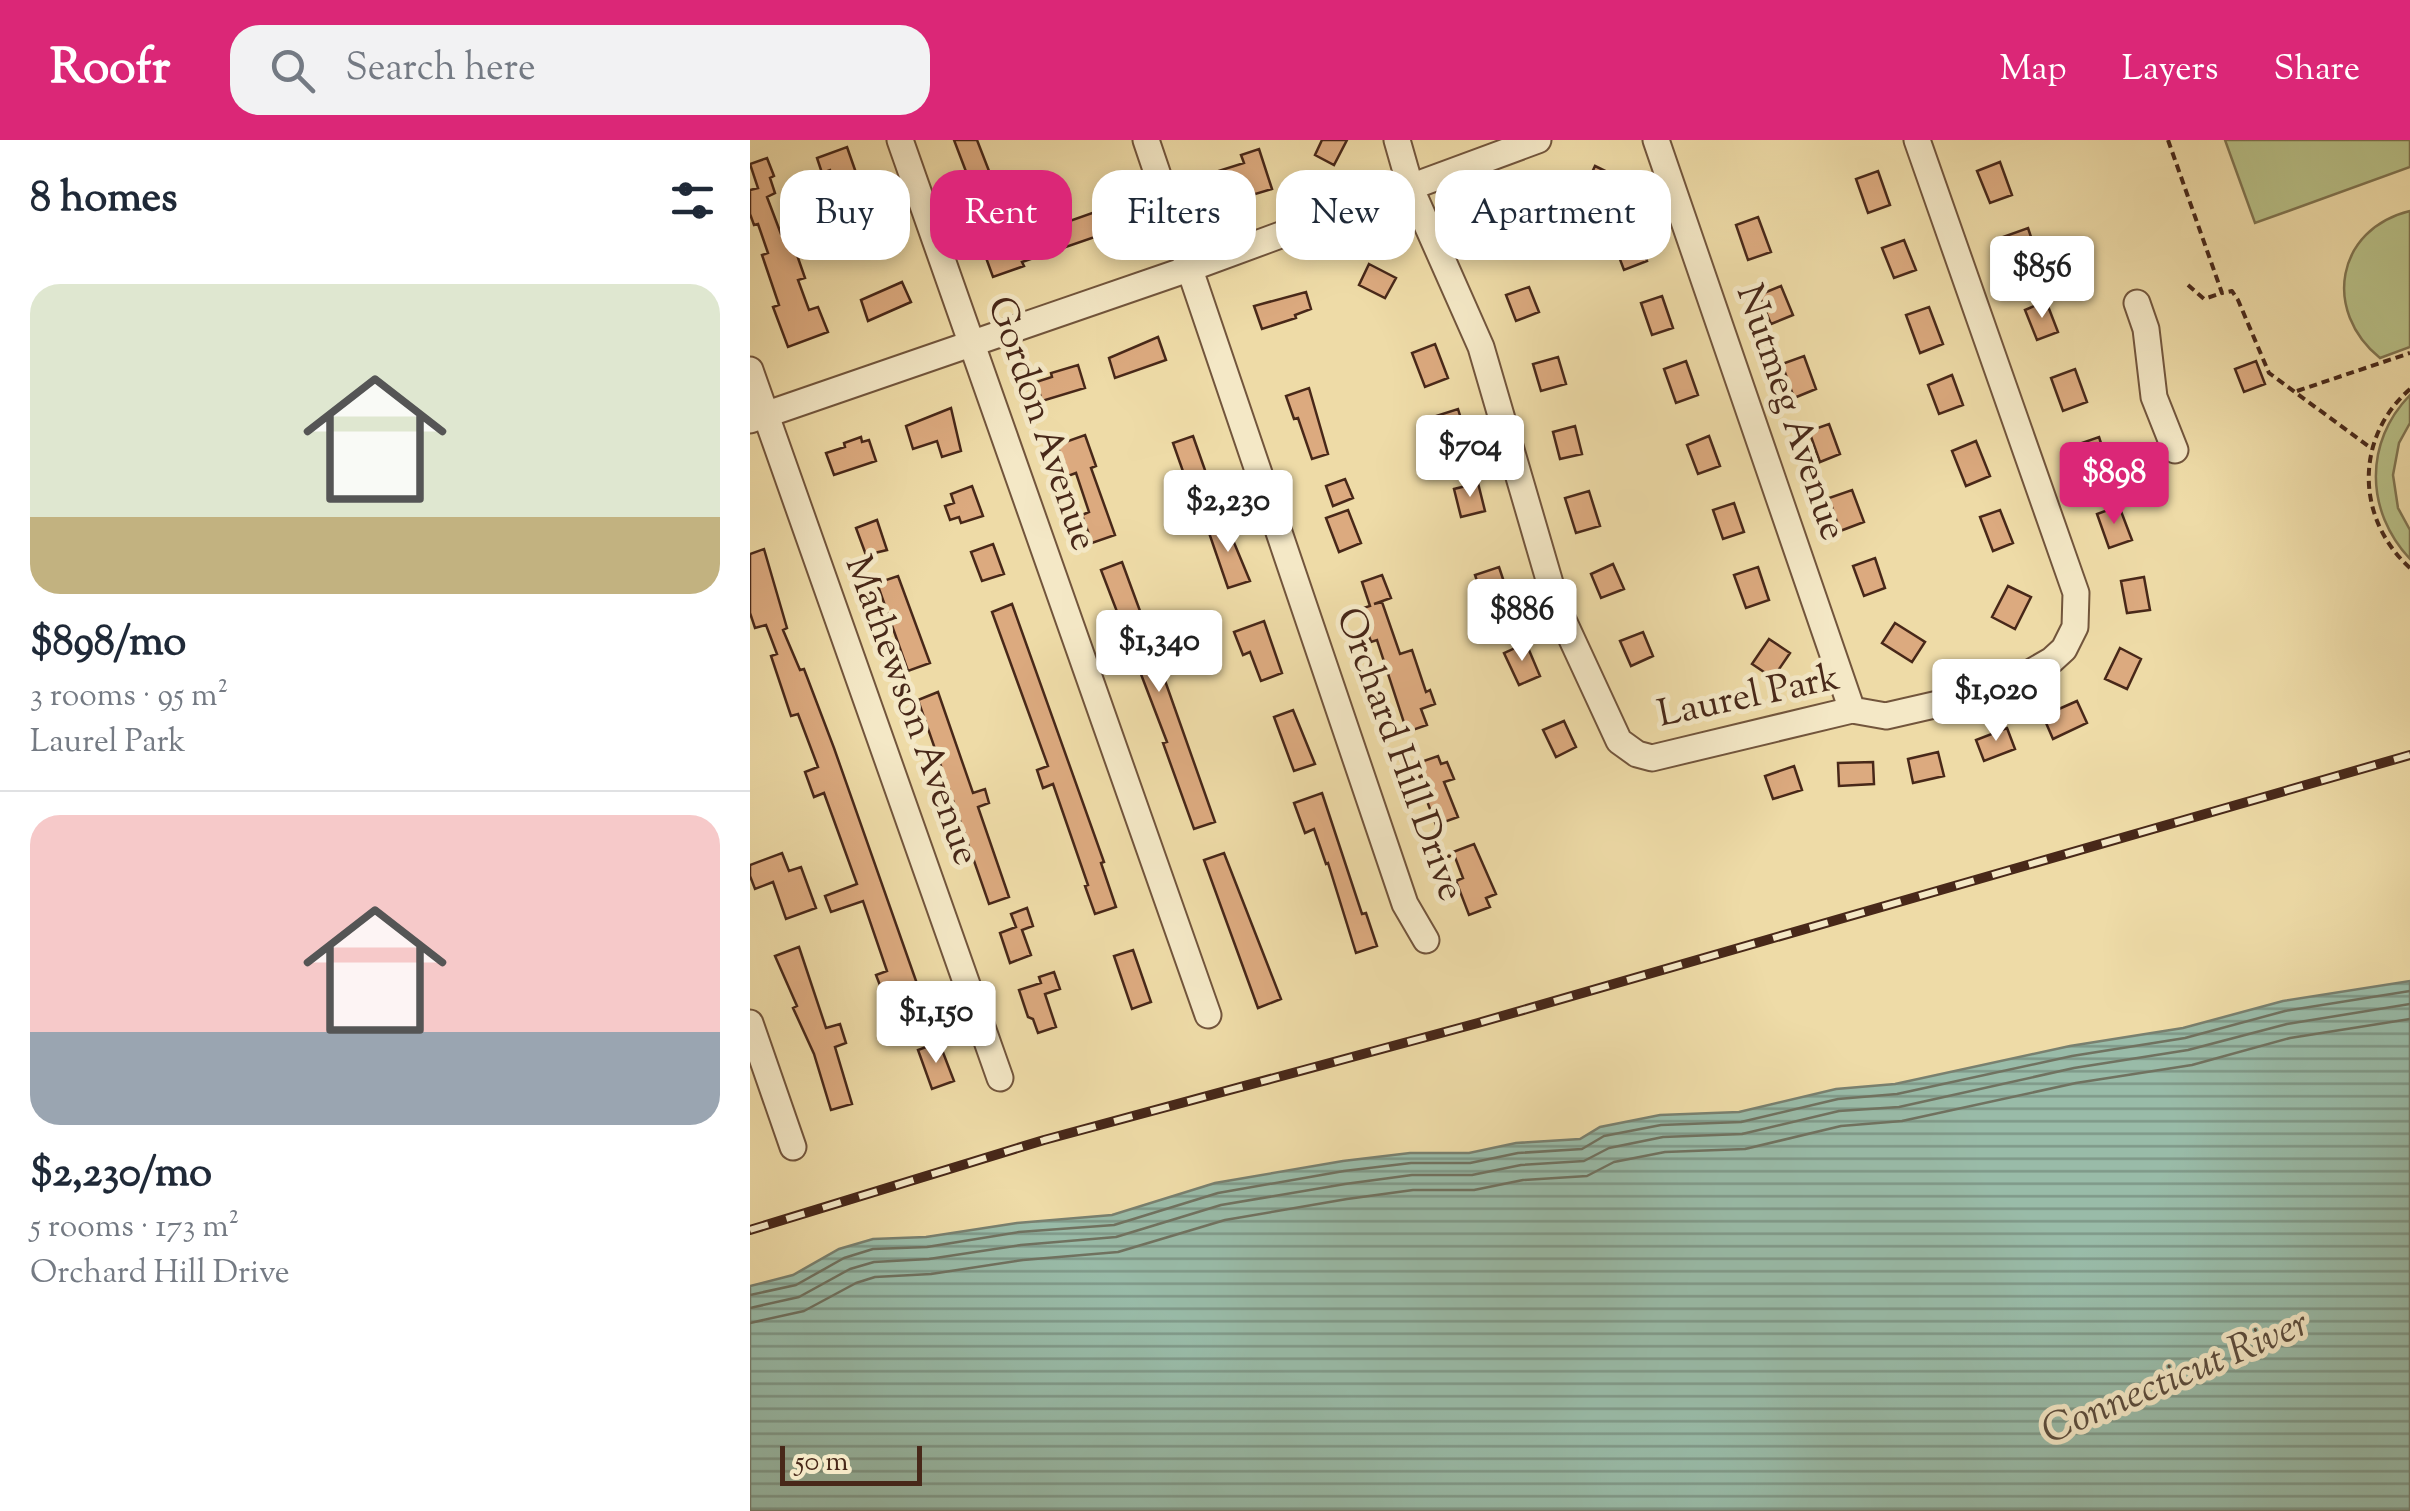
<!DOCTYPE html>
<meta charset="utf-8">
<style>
body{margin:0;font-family:"Sorts Mill Goudy",serif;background:#f2f2f3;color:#1f2937;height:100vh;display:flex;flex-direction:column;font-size:38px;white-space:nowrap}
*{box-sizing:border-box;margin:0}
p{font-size:32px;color:#747a83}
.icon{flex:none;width:55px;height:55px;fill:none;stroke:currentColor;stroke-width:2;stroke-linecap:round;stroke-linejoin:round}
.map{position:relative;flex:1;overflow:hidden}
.side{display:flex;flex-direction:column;background:#fff;width:750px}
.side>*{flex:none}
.top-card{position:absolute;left:30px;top:30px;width:950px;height:90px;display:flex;gap:20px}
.scale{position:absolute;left:30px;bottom:25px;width:142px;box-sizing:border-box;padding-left:10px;border:5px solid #482819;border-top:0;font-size:28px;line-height:35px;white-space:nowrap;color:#482819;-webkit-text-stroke:8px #f4e8c6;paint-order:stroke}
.price{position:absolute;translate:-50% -85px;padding:0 22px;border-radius:10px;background:#fff;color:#222;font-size:32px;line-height:65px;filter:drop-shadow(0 2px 5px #0008)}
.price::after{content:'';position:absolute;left:50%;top:60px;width:30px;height:22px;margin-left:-15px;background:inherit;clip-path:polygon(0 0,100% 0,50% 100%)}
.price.current{background:#db2777;color:#fff}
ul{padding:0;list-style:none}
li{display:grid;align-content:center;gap:20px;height:530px;padding:0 30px}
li+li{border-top:2px solid #e0e1e3}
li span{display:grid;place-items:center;height:310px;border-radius:30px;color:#555}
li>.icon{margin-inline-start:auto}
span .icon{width:180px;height:180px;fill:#fffc;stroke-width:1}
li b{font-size:42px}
h2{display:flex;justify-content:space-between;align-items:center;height:120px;padding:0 30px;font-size:42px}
.tag{padding:0 35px;border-radius:30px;background:#fff;box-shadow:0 5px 15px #0003;font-size:35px;line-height:90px}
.tag.current{background:#db2777;color:#fff}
header{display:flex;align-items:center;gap:60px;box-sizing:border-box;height:140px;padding:0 50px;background:#db2777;color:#fff}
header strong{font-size:48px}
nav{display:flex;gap:55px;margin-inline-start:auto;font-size:35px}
.search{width:700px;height:90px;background:#f2f2f3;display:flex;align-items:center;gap:25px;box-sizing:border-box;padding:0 35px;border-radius:30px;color:#747a83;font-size:38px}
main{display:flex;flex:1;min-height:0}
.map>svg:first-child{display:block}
</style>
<header>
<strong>Roofr</strong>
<div class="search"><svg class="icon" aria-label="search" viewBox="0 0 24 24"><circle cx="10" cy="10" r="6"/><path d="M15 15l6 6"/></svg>Search here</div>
<nav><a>Map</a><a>Layers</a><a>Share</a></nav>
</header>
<main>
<section class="side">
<h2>8 homes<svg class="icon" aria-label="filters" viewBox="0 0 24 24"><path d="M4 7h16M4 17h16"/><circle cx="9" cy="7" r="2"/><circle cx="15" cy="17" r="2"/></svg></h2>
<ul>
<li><span style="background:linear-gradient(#dfe7d0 75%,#c2b280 0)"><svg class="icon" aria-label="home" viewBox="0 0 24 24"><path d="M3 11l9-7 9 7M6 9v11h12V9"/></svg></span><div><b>$898/mo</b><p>3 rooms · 95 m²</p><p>Laurel Park</p></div></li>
<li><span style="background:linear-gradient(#f6c9c9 70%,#9aa5b1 0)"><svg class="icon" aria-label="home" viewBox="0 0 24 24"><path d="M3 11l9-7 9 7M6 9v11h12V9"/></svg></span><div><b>$2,230/mo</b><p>5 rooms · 173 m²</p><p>Orchard Hill Drive</p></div></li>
</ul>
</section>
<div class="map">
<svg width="1660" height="1371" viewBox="0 0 1660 1371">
<defs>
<pattern id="water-rules" width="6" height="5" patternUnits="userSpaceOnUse" patternTransform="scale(2.5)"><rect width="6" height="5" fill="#99bba8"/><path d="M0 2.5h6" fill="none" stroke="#7f9888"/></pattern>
</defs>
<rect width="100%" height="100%" fill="#eedba7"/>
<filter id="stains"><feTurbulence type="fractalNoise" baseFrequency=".002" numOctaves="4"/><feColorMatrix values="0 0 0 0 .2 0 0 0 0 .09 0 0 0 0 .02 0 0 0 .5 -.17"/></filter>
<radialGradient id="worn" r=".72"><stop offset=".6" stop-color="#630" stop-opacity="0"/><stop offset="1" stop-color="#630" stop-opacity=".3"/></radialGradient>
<!-- green -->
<path fill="#b8c087" stroke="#807450" stroke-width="2.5" d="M1475,0H1660V27L1505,83Z
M1660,71V207L1630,218C1572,171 1586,89 1660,71Z
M1660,255V283L1649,303L1643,335L1648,368L1660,390V419C1615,371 1614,302 1660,255Z"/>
<!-- water -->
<path fill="url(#water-rules)" stroke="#79806f" stroke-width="2.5" d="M1660,841V1371H0V1146L43,1135L89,1109L123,1099L176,1097L267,1083L362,1075L465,1043L593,1021L660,1013H719L766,1003L830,999L850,987L910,975L989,972L1086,949L1145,944L1320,906L1433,888L1533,861Z"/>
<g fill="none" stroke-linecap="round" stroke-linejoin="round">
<!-- shore -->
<path stroke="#707260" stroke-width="2.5" d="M0,1155L46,1145L94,1118L123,1109L177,1107L269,1092L364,1085L468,1053L594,1031L661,1023H720L768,1013L832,1009L854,996L911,985L991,982L1088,959L1147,954L1322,916L1435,898L1535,871L1660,851
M0,1168L49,1157L100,1129L124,1122L179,1119L271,1105L366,1097L471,1065L595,1044L662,1035H722L771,1025L834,1021L859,1008L913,997L992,994L1089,971L1149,967L1324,928L1438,910L1537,884L1660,864
M0,1183L54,1171L106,1143L125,1137L181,1134L273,1120L368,1112L475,1080L597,1059L663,1050H724L773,1040L837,1036L864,1022L915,1012L995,1009L1091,986L1152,981L1326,943L1442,925L1540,898L1660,879"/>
</g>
<!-- building -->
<path fill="#dcaa7f" stroke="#482819" stroke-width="2.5" d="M204,0H227L253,67L228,76L217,43L220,42Z
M572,0H597L584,25L565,15Z
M97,7L133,110L112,117L103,89L91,93L85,72L94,69L80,30L72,33L67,18Z
M509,9L522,49L472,64L462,33L494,23L491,15Z
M17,18L24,36L20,38L25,53L17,57L31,94L39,92L55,138L48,140L59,170L68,167L78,192L38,207L23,167L29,165L12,115L18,113L8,84L4,85L0,74V50L8,48L0,24Z
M1250,22L1262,55L1240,63L1227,31Z
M845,26L872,39L862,61L835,48Z
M1128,31L1140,65L1118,73L1106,39Z
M362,66L371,88L272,122L274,126L243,137L235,115L312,88L311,84Z
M743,67L766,77L751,110L729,100Z
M1008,77L1021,112L998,120L986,85Z
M884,85L897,121L874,130L860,93Z
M1278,88L1290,124L1266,133L1253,97Z
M1154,100L1166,130L1144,138L1132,108Z
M619,124L646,138L635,158L609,145Z
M152,142L161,162L118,181L111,160Z
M1031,146L1043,175L1021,184L1009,155Z
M779,147L789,172L766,181L756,155Z
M556,152L561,169L545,175L546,178L512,189L504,166Z
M912,156L923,188L902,195L891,163Z
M1296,161L1308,192L1287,200L1275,170Z
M1179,167L1193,204L1170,213L1156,175Z
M408,197L416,220L365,238L359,218Z
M685,204L698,238L675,247L662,213Z
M1054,216L1066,249L1044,258L1032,224Z
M808,217L816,244L791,251L783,224Z
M936,221L948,255L926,263L914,229Z
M1506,221L1515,244L1494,252L1485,229Z
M328,225L335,248L292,261L286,242L302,237L301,233Z
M1325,229L1337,262L1313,271L1301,238Z
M1202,235L1213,265L1189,274L1178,245Z
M559,248L578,314L562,319L548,278L544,279L536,256Z
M201,268L211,311L192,317L187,301L163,309L156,286Z
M708,269L716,295L694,302L686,276Z
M1079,284L1090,314L1070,322L1059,291Z
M825,286L832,314L810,319L803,292Z
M335,295L346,326L341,328L365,395L342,403L332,375L339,372L326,333L318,336L307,305Z
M443,296L462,350L442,357L423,303Z
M959,296L970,326L948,334L937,305Z
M111,297L112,302L119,300L126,321L84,335L76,313L95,307L94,303Z
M1349,297L1359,328L1337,336L1326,305Z
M1226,301L1240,336L1216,346L1202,311Z
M595,339L603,358L583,366L576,346Z
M728,343L735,371L711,377L704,349Z
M222,346L233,376L211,383L209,377L200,380L195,366L204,363L201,354Z
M1102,350L1114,382L1090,391L1079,358Z
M839,351L850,386L826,393L815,358Z
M984,363L994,392L973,399L963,370Z
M1369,366L1382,400L1359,408L1347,374Z
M598,370L611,403L589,412L576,378Z
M1250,370L1263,403L1243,411L1230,377Z
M127,380L137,410L116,415L106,388Z
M475,381L500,441L478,448L457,387Z
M243,404L254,434L232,441L221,412Z
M14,409L37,488L33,490L50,530L54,529L84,608L171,855L149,863L143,844L131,848L126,835L137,831L113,761L81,772L75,756L107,744L74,653L64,657L55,632L68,627L48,574L41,576L21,516L27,514L16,485L5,488L0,473V414Z
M1125,418L1135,448L1114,456L1103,426Z
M372,422L408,520L417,517L422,532L413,535L465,682L444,689L413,603L417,602L351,430Z
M863,424L874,449L851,458L841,434Z
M749,427L758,454L734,462L725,435Z
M1008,427L1019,460L996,468L984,435Z
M632,435L641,458L624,464L632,462L650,514L662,510L676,552L680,550L685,564L671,569L677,585L657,592L627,500L621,502L610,469L620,466L612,442Z
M148,436L180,523L158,531L127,443Z
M1394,437L1400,470L1377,473L1371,441Z
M1258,446L1281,457L1265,489L1242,477Z
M262,464L354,722L351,723L366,767L345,774L335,746L338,745L303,644L293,648L287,630L298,626L242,472Z
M514,481L532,533L511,541L500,512L493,515L484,492Z
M1145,483L1175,502L1162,522L1132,503Z
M893,492L903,516L881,526L870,501Z
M1019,499L1040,513L1023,538L1002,524Z
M776,503L790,536L769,545L754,513Z
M1370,508L1391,519L1377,549L1355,539Z
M188,552L223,653L235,649L239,663L228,667L259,757L239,764L168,560Z
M1327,561L1337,583L1303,599L1293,576Z
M543,570L565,624L544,631L524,577Z
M814,581L826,607L806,617L793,590Z
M1257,588L1265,609L1234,621L1226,600Z
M1188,612L1194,636L1163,643L1158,619Z
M688,616L691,624L697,622L704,639L694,642L708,677L686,685L674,653L678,651L668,623Z
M1123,622L1124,644L1089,646L1088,623Z
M1044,626L1052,650L1023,659L1015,636Z
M572,653L612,774L616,773L627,806L606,813L578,723L576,724L564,689L555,693L544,663Z
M724,704L746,754L736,758L740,767L719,775L706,741L713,738L703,712Z
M32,713L39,731L51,727L66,768L36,779L23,742L5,749L0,736V725Z
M474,713L531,859L508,868L454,720Z
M277,768L283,786L272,790L281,815L260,823L250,793L266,787L261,774Z
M49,807L76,888L90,884L96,903L85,907L102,964L81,970L64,914L43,868L47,866L25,816Z
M383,810L401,862L382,869L364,816Z
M304,832L310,849L295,854L306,887L288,893L283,879L278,877L269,850L291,843L289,837Z
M189,902L204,941L182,949L168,910Z"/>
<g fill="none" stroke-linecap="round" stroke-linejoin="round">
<!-- minor casing -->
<g stroke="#72553c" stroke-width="29">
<path id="minor" d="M150,0L458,875
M396,0L655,764L676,800
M647,0L661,49L731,207L807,467L869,601L887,614L902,618L1102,570L1136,576L1232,554L1271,538L1302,520L1314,509L1325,487L1326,453L1167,0
M906,0L1102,570
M1387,163L1396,189L1404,257L1425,310
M0,230L250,938
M0,280L441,128L788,0
M0,883L43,1007"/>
</g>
<!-- path -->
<path stroke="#482819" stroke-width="4" stroke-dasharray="8 5" stroke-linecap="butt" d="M1418,0L1472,153L1482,151L1488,160L1519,233L1621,308
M1438,145L1454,159L1472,153
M1660,249C1604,298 1606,379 1660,428
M1547,251L1660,213"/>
<!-- minor -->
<use href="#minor" stroke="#f4e8c6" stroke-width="25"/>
<!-- rail casing -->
<g stroke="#482819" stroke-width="10">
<path id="rail" d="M0,1090L294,1000L728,883L1660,615"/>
</g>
<!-- rail -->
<use href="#rail" stroke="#f4e8c6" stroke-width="6" stroke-dasharray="19" stroke-linecap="butt"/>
</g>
<g text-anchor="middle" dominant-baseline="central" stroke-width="10" stroke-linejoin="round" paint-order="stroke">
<!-- street labels -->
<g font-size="38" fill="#482819" stroke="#f4e8c6">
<text transform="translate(1039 273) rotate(71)">Nutmeg Avenue</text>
<text transform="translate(290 284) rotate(71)">Gordon Avenue</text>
<text transform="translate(999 558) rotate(-12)">Laurel Park</text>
<text transform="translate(160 571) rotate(70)">Mathewson Avenue</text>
<text transform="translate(648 615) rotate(70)">Orchard Hill Drive</text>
</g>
<!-- water labels -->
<g font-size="40" font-style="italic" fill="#5c4d3d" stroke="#f4e8c6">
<text transform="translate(1426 1239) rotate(-23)">Connecticut River</text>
</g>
</g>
<rect width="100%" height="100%" filter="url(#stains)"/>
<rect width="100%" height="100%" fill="url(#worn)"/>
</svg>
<div class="scale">50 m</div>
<b class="price" style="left:1292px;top:181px">$856</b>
<b class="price" style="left:720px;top:360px">$704</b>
<b class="price current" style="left:1364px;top:387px">$898</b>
<b class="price" style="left:478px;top:415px">$2,230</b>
<b class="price" style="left:772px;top:524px">$886</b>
<b class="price" style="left:409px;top:555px">$1,340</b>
<b class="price" style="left:1246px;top:604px">$1,020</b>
<b class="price" style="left:186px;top:926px">$1,150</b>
<div class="top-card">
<a class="tag">Buy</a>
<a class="tag current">Rent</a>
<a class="tag">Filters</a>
<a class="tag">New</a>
<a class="tag">Apartment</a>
</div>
</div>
</main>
